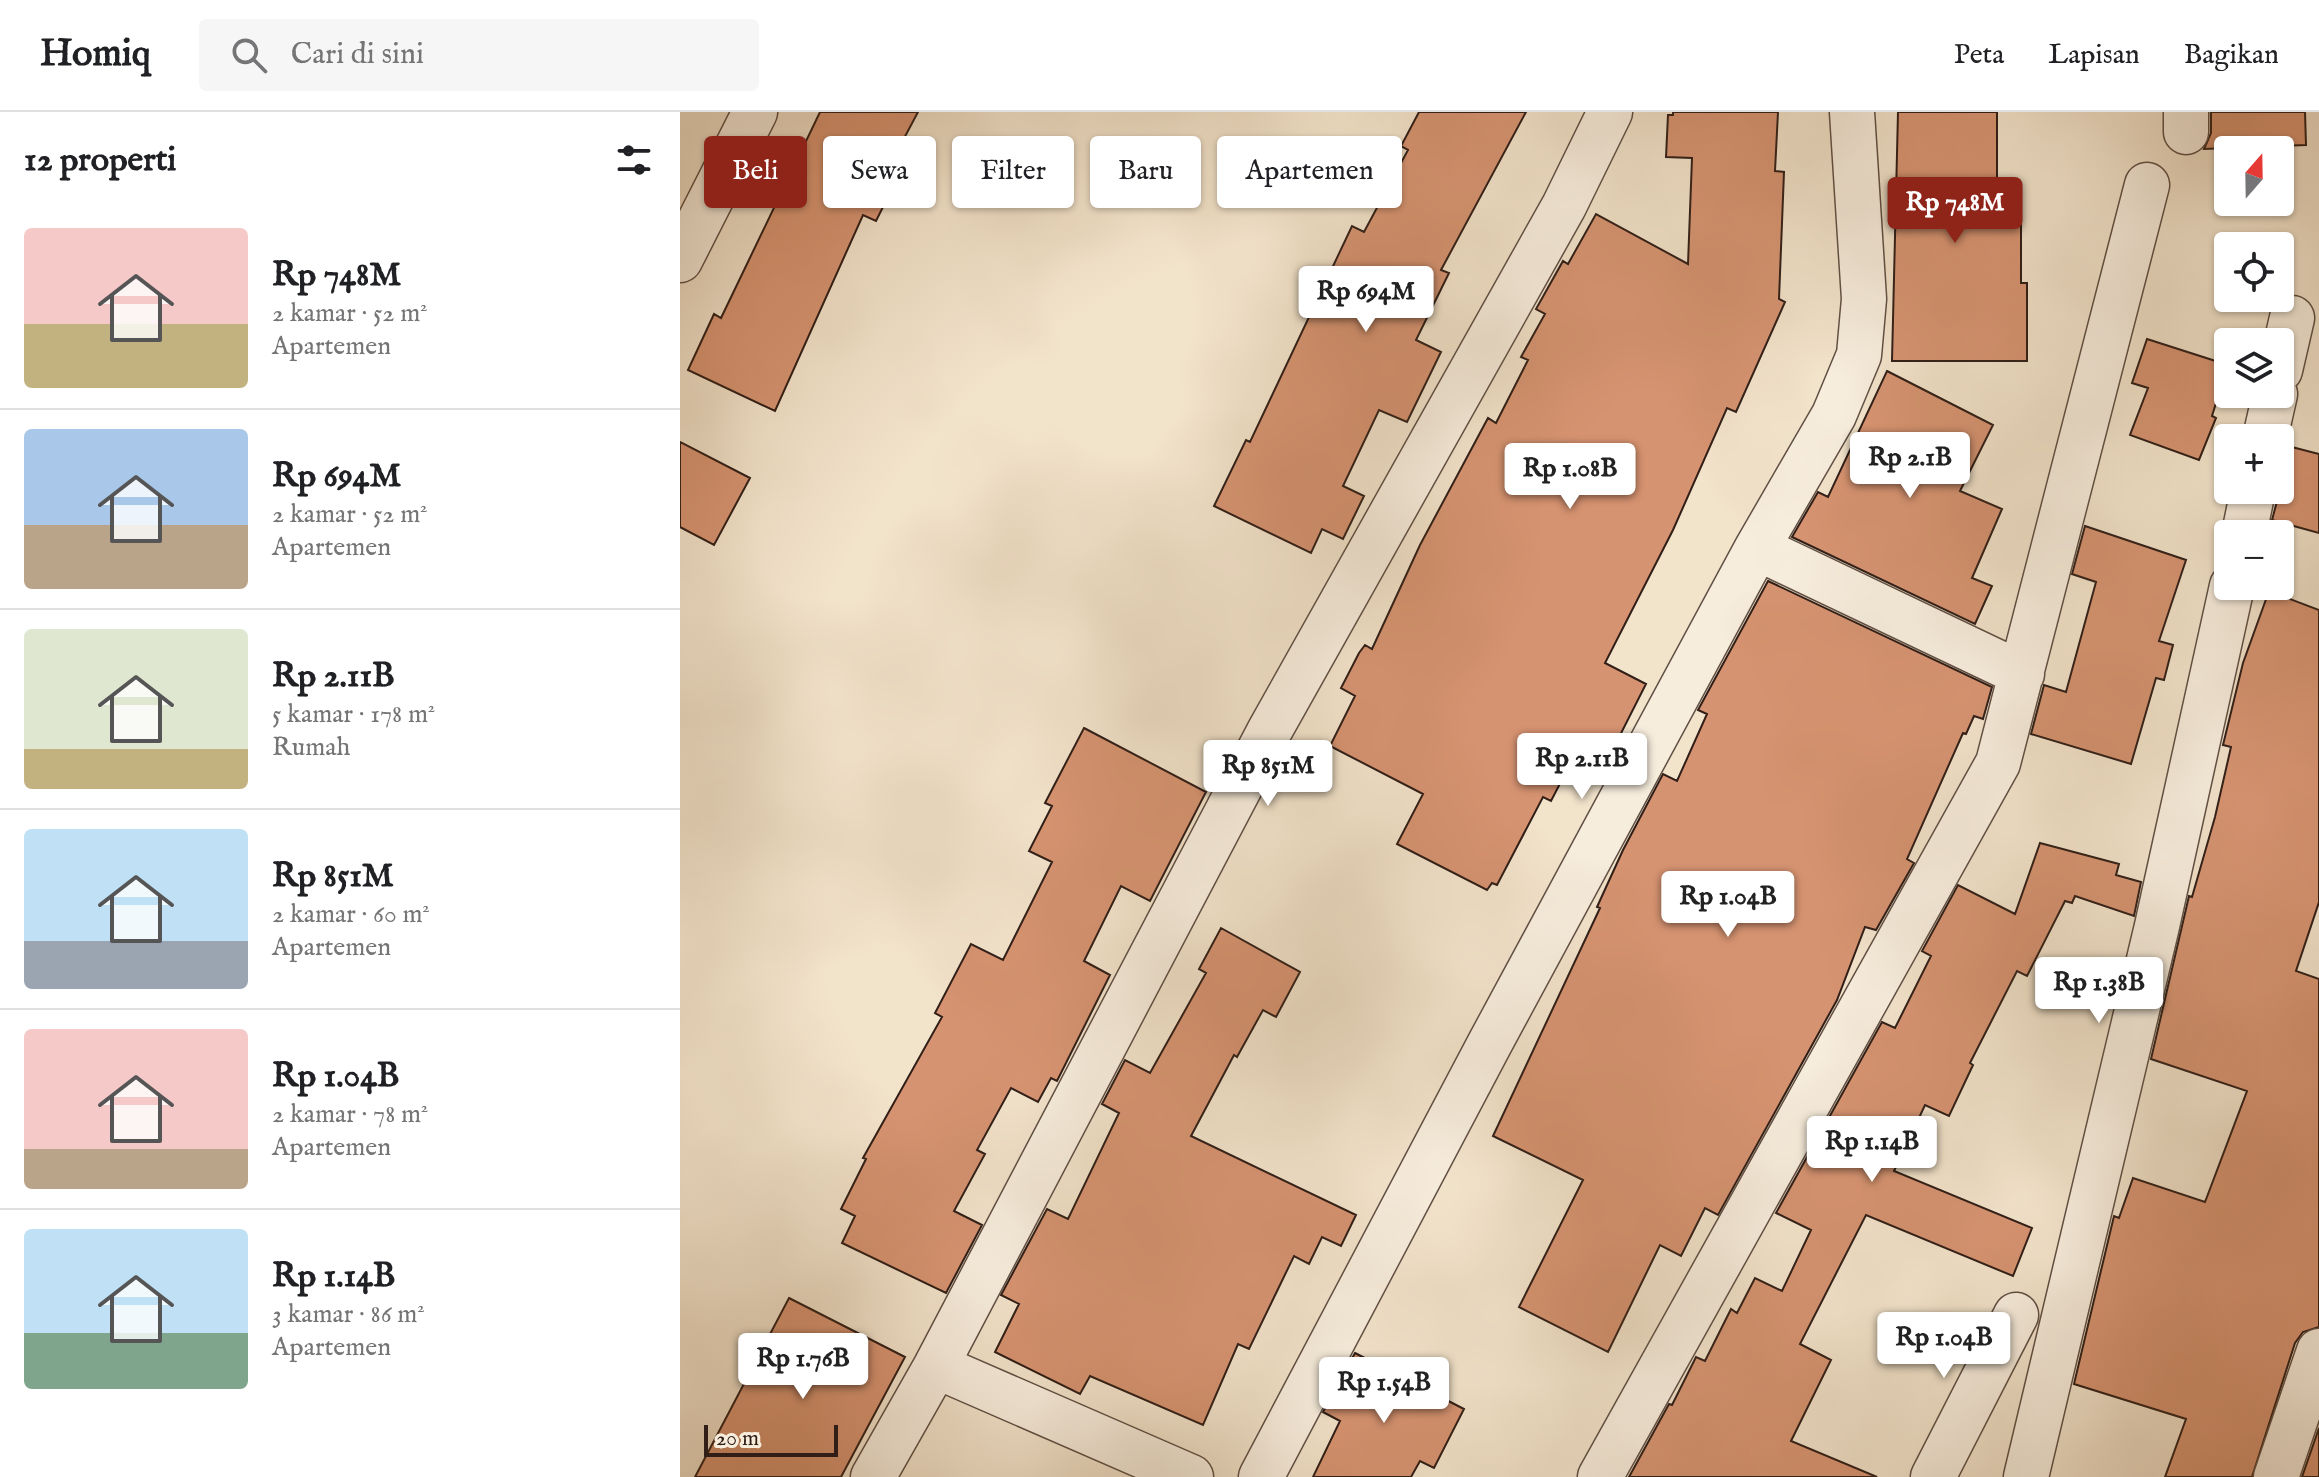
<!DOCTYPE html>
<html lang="id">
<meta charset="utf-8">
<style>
body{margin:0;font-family:"IM FELL English",serif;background:#f6f6f6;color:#202124;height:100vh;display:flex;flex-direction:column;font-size:30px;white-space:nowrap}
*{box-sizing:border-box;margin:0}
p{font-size:26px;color:#757577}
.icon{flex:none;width:44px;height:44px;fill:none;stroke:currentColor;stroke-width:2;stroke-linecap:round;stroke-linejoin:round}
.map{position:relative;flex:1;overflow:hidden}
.panel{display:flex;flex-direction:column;background:#fff;width:680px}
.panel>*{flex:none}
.top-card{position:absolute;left:24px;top:24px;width:760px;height:72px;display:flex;gap:16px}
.needle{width:52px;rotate:20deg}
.controls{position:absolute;left:1534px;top:24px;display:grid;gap:16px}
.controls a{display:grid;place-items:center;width:80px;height:80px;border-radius:8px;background:#fff;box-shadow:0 2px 6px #0004;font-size:40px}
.scale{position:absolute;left:24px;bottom:20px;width:134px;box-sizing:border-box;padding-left:8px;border:4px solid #301e17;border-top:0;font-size:22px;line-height:28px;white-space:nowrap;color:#301e17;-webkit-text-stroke:6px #f7eddd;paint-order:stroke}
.price{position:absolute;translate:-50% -68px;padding:0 18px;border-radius:8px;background:#fff;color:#222;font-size:26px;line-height:52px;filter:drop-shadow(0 2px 4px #0008)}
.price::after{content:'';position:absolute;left:50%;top:48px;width:24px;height:18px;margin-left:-12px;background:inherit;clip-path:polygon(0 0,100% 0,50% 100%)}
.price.selected{background:#8f2418;color:#fff}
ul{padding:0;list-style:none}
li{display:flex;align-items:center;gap:24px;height:200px;padding:0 24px}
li+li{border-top:2px solid #e0e0e0}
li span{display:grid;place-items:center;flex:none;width:224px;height:160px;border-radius:8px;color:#555}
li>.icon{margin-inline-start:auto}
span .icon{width:96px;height:96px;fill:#fffc;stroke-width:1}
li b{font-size:34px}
h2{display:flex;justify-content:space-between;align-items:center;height:96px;padding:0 24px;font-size:34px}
.tag{padding:0 28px;border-radius:8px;background:#fff;box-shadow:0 2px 6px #0004;font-size:28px;line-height:72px}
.tag.selected{background:#8f2418;color:#fff}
header{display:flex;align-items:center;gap:48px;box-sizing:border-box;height:112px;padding:0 40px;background:#fff;border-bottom:2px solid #e0e0e0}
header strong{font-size:38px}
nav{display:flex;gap:44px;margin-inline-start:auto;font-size:28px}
.search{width:560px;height:72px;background:#f6f6f6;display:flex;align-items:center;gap:20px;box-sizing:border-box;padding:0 28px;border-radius:8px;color:#757577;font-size:30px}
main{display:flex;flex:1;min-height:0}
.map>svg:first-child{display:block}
</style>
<header>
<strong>Homiq</strong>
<div class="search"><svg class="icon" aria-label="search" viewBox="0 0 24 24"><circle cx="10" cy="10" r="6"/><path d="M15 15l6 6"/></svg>Cari di sini</div>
<nav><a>Peta</a><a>Lapisan</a><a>Bagikan</a></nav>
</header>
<main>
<section class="panel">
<h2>12 properti<svg class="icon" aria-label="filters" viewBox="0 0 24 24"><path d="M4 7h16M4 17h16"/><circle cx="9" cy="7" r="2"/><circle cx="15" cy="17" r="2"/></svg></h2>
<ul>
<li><span style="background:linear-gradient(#f6c9c9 60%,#c2b280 0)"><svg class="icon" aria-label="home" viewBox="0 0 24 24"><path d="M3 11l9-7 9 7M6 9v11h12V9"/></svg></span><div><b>Rp 748M</b><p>2 kamar · 52 m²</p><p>Apartemen</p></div></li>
<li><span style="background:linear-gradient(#a9c7e8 60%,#b9a48a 0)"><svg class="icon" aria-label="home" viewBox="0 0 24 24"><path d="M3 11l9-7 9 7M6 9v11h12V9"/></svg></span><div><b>Rp 694M</b><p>2 kamar · 52 m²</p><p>Apartemen</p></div></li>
<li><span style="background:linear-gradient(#dfe7d0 75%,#c2b280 0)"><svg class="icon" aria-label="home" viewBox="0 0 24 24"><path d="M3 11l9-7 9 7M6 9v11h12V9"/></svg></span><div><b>Rp 2.11B</b><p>5 kamar · 178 m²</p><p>Rumah</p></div></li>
<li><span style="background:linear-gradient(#bfe0f5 70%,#9aa5b1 0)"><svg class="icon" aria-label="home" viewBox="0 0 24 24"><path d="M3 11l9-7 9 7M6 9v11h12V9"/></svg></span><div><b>Rp 851M</b><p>2 kamar · 60 m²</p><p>Apartemen</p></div></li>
<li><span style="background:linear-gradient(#f6c9c9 75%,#b9a48a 0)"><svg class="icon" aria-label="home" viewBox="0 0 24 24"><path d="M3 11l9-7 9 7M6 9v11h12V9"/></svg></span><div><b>Rp 1.04B</b><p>2 kamar · 78 m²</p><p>Apartemen</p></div></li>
<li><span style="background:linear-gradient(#bfe0f5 65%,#7fa58c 0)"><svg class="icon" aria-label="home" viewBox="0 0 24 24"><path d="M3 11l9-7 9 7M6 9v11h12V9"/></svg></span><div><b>Rp 1.14B</b><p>3 kamar · 86 m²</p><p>Apartemen</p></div></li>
</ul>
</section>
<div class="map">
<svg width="1639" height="1365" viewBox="0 0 1639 1365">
<rect width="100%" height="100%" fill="#f2e3cb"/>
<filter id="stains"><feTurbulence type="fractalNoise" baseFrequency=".0025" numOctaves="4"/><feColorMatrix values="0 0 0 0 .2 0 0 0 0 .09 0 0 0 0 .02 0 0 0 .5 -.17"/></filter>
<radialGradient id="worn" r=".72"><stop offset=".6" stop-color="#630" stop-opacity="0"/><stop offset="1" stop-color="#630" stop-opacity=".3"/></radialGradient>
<!-- building -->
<path fill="#d69371" stroke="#301e17" stroke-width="2" d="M140,0H238L221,32L225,34L207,74L212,77L196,109L183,103L95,299L8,258L34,202L41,206Z
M739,0H846L761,158L769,161L736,228L761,240L727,310L699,298L663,374L684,384L663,427L642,417L631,441L534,394L566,328L570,330L672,114L684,120L728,38L721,34Z
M993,0H1098L1095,59L1104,60L1099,187L1105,190L1056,300L1047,296L993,418L925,551L966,572L928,647L900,633L871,689L863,685L817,773L812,771L807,778L717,732L743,682L650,634L675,584L661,576L679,541L685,533L692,537L740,433L808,306L816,311L848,248L841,245L865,202L856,197L883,149L888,152L916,102L1008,152L1012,46L986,45L988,3H993Z
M1218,0H1317V90H1341V171H1347V249H1212Z
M1531,0H1625L1626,33L1524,37L1531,21Z
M1467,227L1548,253L1532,304L1536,306L1519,348L1450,323L1468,276L1452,271Z
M1207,259L1313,313L1280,379L1322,397L1292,466L1312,474L1295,512L1112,425L1138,380L1148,385Z
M0,330L70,366L34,433L0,415Z
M1608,334L1639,342V421L1592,408L1600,378V358Z
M1405,414L1506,448L1479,529L1493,533L1484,568L1476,566L1451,652L1351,622L1364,573L1386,580L1416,470L1392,462Z
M1088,469L1312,575L1303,607L1294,604L1286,622L1283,621L1227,747L1234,751L1196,818L1185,815L1157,888L1038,1103L1025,1096L1001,1144L980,1133L928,1240L839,1195L903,1068L813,1024L920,796L917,795L943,738L983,662L997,669L1027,602L1018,598Z
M1589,479L1639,498V790L1616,859L1639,867V1215L1623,1220L1615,1231L1572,1365H1485L1506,1307L1394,1272L1434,1104L1439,1106L1453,1066L1525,1090L1567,979L1471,947L1509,784L1512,785L1535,705L1551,635L1543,633L1563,551Z
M404,616L526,680L470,789L441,774L404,849L430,863L377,969L371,966L358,990L331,976L297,1038L305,1042L274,1099L302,1113L266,1181L162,1131L175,1104L161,1097L186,1047L183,1046L262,905L255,901L291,832L323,848L372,750L349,739L372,694L365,691Z
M1360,731L1439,752L1436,763L1461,770L1454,804L1395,784L1392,791L1385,789L1347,864L1337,859L1290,951L1293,953L1269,1004L1245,993L1214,1059L1352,1116L1333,1164L1186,1103L1120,1232L1151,1248L1111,1329L1197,1365H949L989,1292L992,1293L1016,1245L1025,1249L1051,1197L1057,1201L1075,1166L1102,1179L1131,1118L1096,1101L1202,910L1215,916L1251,844L1242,839L1278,773L1335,802Z
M541,816L620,860L596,905L583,898L557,945L554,943L511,1024L676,1103L661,1134L642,1125L629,1152L614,1144L569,1237L558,1232L523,1313L410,1264L400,1282L315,1240L339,1192L321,1183L367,1097L388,1107L439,1001L422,992L445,948L470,961L526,861L519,857Z
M109,1186L225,1245L161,1365H15Z
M675,1241L784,1297L754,1356L740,1349L731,1365H633L660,1309L643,1300Z
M1639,1316V1365H1622Z"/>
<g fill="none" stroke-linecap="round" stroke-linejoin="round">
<!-- minor casing -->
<g stroke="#604f44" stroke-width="47">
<path id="minor" d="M1506,20V0
M0,148L75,0
M1600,258L1612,206
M1585,326L1595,282
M1564,422L1573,378
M1077,436L1342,562
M256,1254L511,1365
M193,1365L256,1254L590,618L884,94L930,0
M581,1365L810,931L1077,436L1154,303L1179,243L1184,187L1172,0
M920,1365L1318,651L1467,73
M1253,1365L1336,1203
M1346,1365L1477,814L1552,474
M1596,1365L1639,1239"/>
</g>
<!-- minor -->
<use href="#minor" stroke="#f7eddd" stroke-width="44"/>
</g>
<rect width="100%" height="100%" filter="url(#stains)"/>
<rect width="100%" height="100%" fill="url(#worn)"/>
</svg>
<div class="controls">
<a><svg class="needle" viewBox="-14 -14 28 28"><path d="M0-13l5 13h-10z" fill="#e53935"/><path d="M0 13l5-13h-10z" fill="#757577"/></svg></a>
<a><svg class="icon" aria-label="locate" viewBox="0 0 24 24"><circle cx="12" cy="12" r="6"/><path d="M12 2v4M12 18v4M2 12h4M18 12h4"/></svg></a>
<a><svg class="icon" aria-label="layers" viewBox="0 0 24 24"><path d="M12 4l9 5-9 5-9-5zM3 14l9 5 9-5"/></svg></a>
<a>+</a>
<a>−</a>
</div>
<div class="scale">20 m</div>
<b class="price selected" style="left:1275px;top:133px">Rp 748M</b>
<b class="price" style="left:686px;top:222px">Rp 694M</b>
<b class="price" style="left:1230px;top:388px">Rp 2.1B</b>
<b class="price" style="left:890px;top:399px">Rp 1.08B</b>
<b class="price" style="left:902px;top:689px">Rp 2.11B</b>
<b class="price" style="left:588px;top:696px">Rp 851M</b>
<b class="price" style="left:1048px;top:827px">Rp 1.04B</b>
<b class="price" style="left:1419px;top:913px">Rp 1.38B</b>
<b class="price" style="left:1192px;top:1072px">Rp 1.14B</b>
<b class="price" style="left:1264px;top:1268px">Rp 1.04B</b>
<b class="price" style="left:123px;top:1289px">Rp 1.76B</b>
<b class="price" style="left:704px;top:1313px">Rp 1.54B</b>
<div class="top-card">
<a class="tag selected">Beli</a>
<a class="tag">Sewa</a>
<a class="tag">Filter</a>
<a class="tag">Baru</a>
<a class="tag">Apartemen</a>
</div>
</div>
</main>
